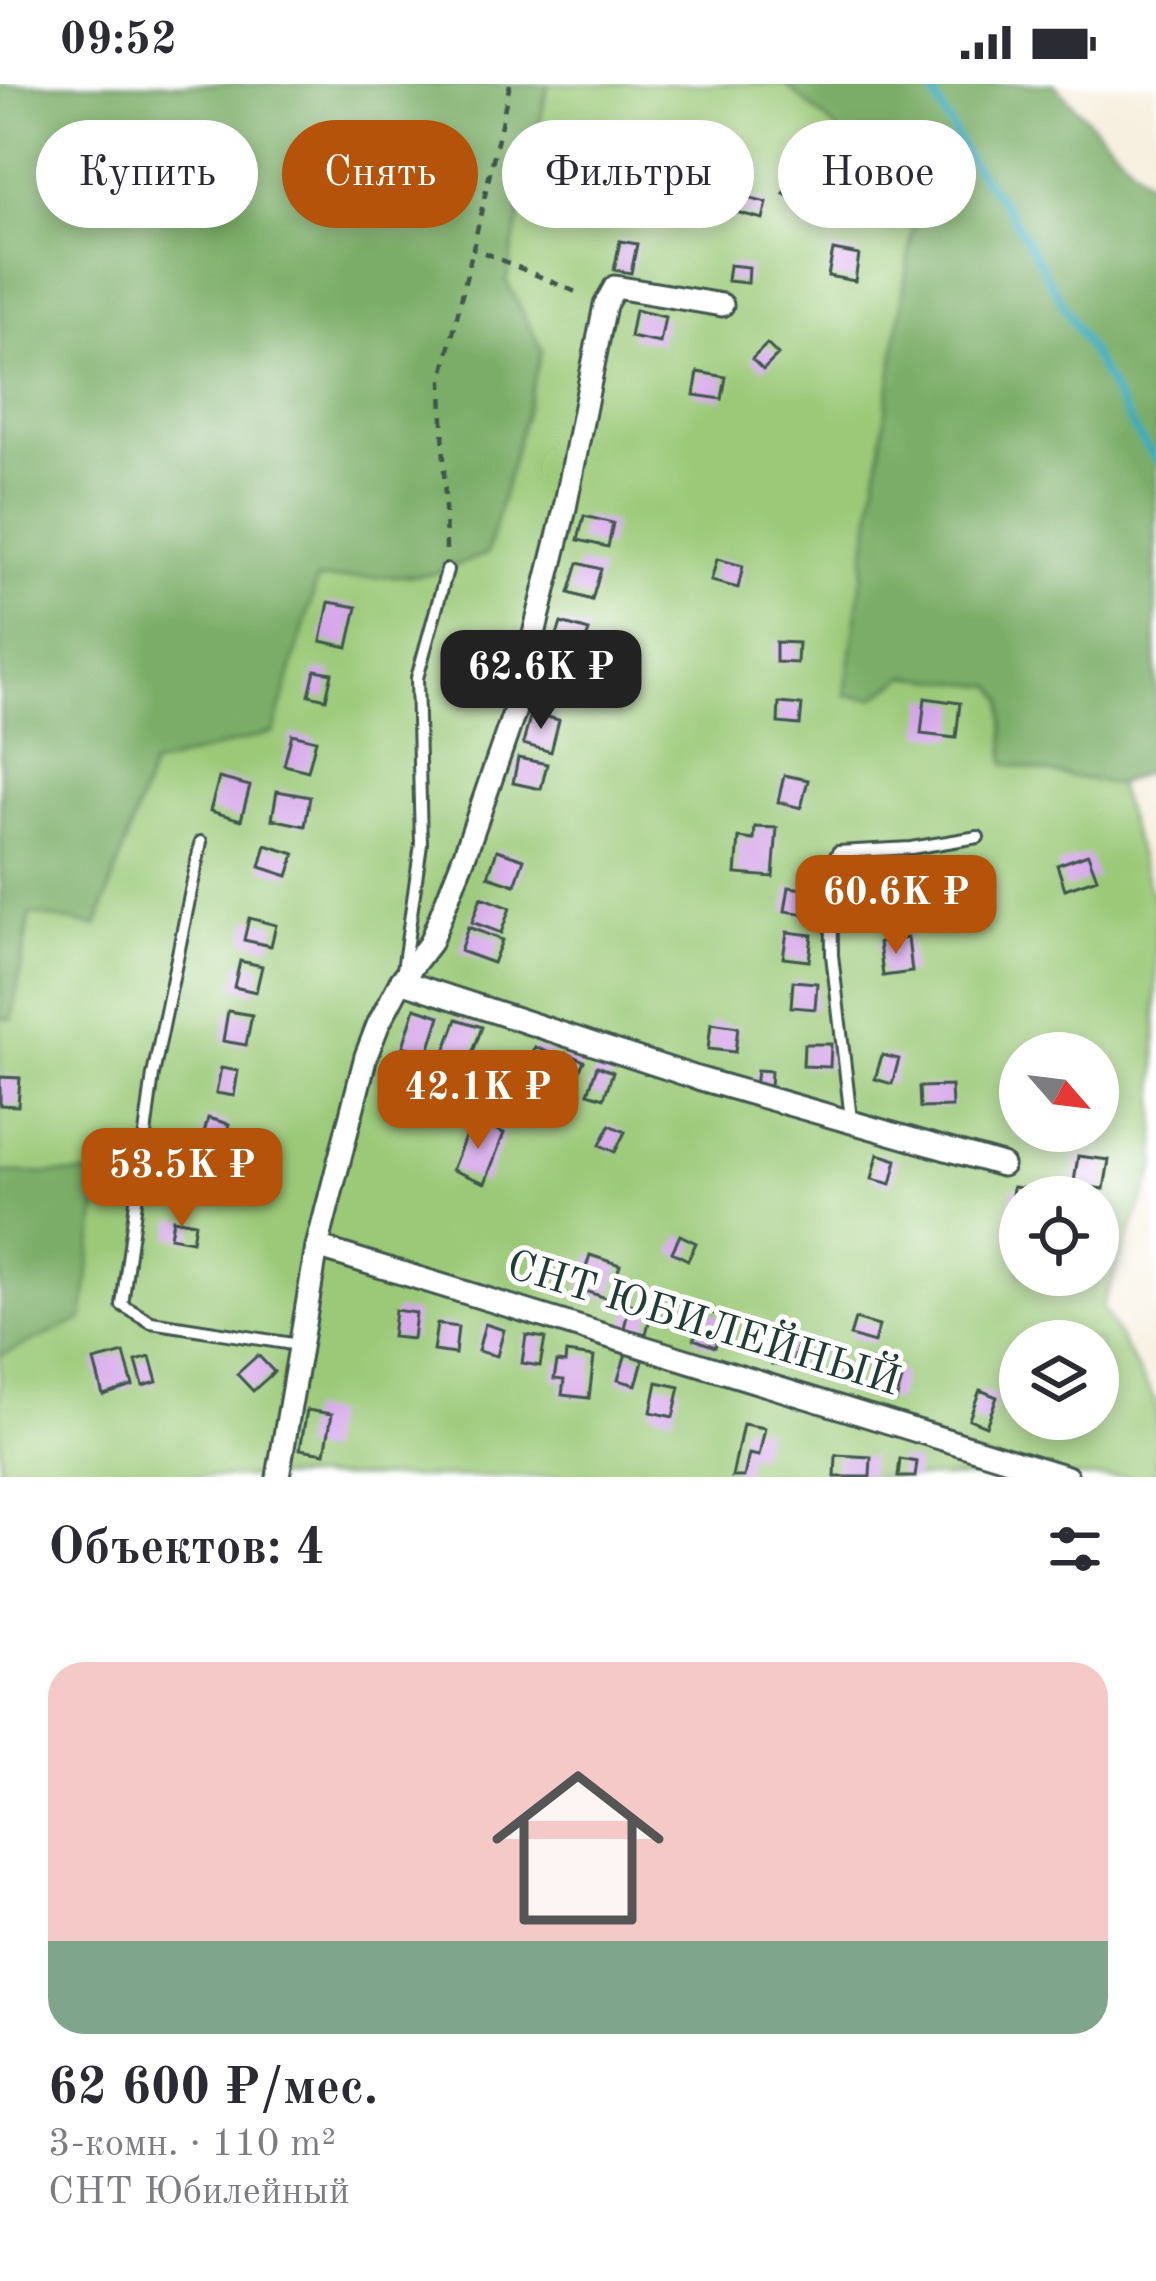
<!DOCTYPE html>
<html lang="ru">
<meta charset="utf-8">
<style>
body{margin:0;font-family:"Old Standard TT",serif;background:#f7f7f7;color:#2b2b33;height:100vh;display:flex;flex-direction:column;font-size:45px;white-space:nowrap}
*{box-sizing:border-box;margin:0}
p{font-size:39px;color:#7c7c81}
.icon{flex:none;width:66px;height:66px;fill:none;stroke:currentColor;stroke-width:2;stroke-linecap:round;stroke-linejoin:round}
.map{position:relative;height:1393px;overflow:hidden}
.details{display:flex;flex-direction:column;background:#fff;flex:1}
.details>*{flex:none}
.hud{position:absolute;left:36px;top:36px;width:1086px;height:108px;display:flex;gap:24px}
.needle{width:78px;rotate:118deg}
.controls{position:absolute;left:999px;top:948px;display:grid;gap:24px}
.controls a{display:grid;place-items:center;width:120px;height:120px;border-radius:50%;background:#fff;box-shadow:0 6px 18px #0003;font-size:60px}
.price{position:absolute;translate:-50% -102px;padding:0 27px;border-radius:24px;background:#b45309;color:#fff;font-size:39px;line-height:78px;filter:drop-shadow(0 3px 6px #0008)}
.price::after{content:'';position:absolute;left:50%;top:72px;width:36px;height:27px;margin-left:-18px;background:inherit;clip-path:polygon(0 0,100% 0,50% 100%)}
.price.active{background:#222;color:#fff}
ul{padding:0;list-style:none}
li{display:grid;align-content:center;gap:24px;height:636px;padding:0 48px}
li span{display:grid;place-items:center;height:372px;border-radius:36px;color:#555}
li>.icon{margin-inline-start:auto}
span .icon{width:216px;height:216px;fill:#fffc;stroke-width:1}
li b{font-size:51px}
h2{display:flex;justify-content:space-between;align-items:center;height:144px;padding:0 48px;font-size:51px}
.chip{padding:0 42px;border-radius:54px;background:#fff;box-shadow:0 6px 18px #0003;font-size:42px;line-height:108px}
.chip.active{background:#b45309;color:#fff}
.status{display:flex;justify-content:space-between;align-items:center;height:84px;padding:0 60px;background:#fff;direction:ltr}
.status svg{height:33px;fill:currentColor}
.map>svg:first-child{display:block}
</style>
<div class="status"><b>09:52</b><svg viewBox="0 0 49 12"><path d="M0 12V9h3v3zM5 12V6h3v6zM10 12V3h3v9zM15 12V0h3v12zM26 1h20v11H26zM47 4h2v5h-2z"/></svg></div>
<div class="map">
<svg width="1156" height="1393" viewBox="0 0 1156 1393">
<rect width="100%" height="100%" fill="#fff"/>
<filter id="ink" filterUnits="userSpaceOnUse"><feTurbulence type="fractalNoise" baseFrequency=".00833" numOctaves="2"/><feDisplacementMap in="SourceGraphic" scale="24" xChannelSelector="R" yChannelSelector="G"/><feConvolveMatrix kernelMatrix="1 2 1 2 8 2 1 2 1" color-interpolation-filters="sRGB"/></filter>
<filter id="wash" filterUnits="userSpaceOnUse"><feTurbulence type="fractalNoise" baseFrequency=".004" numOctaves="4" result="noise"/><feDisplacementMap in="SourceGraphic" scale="48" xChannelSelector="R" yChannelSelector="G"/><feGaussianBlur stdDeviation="2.7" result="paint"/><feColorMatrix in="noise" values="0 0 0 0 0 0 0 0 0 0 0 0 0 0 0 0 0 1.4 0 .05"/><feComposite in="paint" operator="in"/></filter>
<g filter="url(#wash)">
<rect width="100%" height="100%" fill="#f6edda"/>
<!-- green -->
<path fill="#9bc978" stroke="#5d8356" stroke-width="3" fill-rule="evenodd" d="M548,0H785L917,114L846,611L874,614L906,592L995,602L1004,616L1005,680L1117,701L1156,824V1083L1102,1223L1156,1319V1393H0V1272L82,1235L101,1091L0,1089V934H12L30,829L97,842L152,682L273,648L317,496L432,490L542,266L506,197ZM1020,969H1098V1047H1020ZM1020,1113H1098V1191H1020ZM1020,1257H1098V1335H1020Z"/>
<!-- forest -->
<path fill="#7cad68" stroke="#4e754e" stroke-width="3" d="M0,0H548L506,197L542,266L487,470L432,490L317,496L274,648L152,682L97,842L30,830L12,935L0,934Z
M785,0H1054L1156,107V684L1117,701L1005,680L1004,616L994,602L906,592L874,614L845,611L917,115Z
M0,1089L101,1090L83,1235L0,1272Z"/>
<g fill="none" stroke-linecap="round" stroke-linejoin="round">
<!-- stream -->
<path stroke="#3eacbc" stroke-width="8" d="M928,0L969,76L1009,128L1041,181L1135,347L1156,376"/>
</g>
<g id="blocks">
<!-- building -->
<path fill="#d5a5e9" d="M797,87L812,96L799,118L784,110Z
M743,113L767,119L763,135L739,129Z
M620,157L637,160L631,189L614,186Z
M833,166L859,171L855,197L828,192Z
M729,181L749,183L748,199L727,197Z
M635,226L665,233L660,259L630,253Z
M767,260L778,271L763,286L752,275Z
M698,288L726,293L722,315L694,311Z
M584,432L613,439L608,463L578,456Z
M717,475L743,482L738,504L711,497Z
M578,479L601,485L592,516L569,509Z
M329,518L357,523L348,563L321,557Z
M561,539L589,547L580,572L553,563Z
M776,558L798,559L797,579L776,578Z
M315,586L332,589L326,615L309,611Z
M550,586L573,592L565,619L542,612Z
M925,614L960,619L956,654L921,650Z
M779,619L802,621L800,641L778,639Z
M531,629L559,636L551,668L523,660Z
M292,650L316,656L308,687L284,681Z
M518,674L547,680L541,705L513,699Z
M784,691L808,696L801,724L778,718Z
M219,694L250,702L241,736L210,727Z
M277,707L310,713L305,742L272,735Z
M755,743L777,744L773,793L736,790L739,754L754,756Z
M266,761L295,770L288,792L260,783Z
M497,766L524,775L515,801L488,792Z
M1088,770L1097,794L1065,805L1057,781Z
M881,785H903V811H881Z
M789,803L810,806L806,830L785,827Z
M481,813L510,824L501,849L472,838Z
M249,834L276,841L271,862L244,856Z
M468,843L502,856L493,879L460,867Z
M787,848L812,851L809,877L783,874Z
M908,854L912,888L883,892L879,858Z
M240,877L262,882L256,908L234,903Z
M793,897L817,899L815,925L791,923Z
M415,924L440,932L428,970L403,962Z
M228,927L252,931L246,961L223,957Z
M457,935L482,943L465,990L440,981Z
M711,939L738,943L735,968L708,965Z
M804,960H831L830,983L803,982Z
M535,963L552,970L540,1002L522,996Z
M566,969L584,977L571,1005L554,997Z
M882,971L899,975L892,1000L875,995Z
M597,982L613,988L604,1014L588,1009Z
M221,984L238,987L234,1012L216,1009Z
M757,986L771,987L770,1004L755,1003Z
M0,993L20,994L18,1022L0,1021Z
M1005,993L1020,994V1026L1003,1024Z
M951,1002L952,1023L920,1024L919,1003Z
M1014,1030H1020V1047H1056V1054L1013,1052Z
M208,1034L229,1040L223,1062L202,1056Z
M472,1036L504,1049L485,1099L452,1086Z
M610,1041L625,1048L615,1068L600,1061Z
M878,1070L897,1076L891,1100L872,1095Z
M1078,1072L1109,1076L1104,1105L1088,1103L1087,1113L1072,1111Z
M246,1084L270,1089L267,1105L243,1100Z
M1013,1103L1037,1106L1036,1113H1020V1132L1010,1131Z
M173,1135L195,1139L192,1157L170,1153Z
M680,1151L696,1159L688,1176L672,1168Z
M590,1171L620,1181L609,1215L579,1205Z
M630,1220L652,1226L646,1250L624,1244Z
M395,1226L416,1229L413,1255L392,1253Z
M704,1226L726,1234L715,1263L694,1255Z
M855,1235L879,1242L874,1259L850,1252Z
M437,1240L458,1243L455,1270L433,1267Z
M485,1240L504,1246L497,1272L478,1267Z
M780,1250L800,1255L791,1284L772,1280Z
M526,1251L545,1254L540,1282L522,1279Z
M124,1269L133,1302L103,1311L94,1277Z
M566,1269L594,1273L589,1314L562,1311L564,1296L554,1295L557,1278L565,1279Z
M626,1269L644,1274L636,1301L618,1296Z
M258,1271L274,1288L253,1307L237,1290Z
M150,1273L157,1298L143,1302L136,1277Z
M883,1283L904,1289L896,1317L875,1311Z
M657,1298L680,1303L673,1333L651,1328Z
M980,1306L997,1313L986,1342L969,1335Z
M307,1326L332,1330L325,1369L300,1365Z
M743,1340L765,1344L759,1372L749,1370L744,1393H732Z
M836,1371L871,1373L870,1393H835Z
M900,1375L917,1378L915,1393H898Z"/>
</g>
</g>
<g filter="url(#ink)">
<use href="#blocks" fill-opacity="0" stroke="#3f574d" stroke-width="3"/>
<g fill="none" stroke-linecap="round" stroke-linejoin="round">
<!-- lane casing -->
<g stroke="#3f574d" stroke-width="16">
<path id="lane" d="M201,758L153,991L122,1221L151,1238L299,1261
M403,886L421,760L417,594L447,486
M851,1035L832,871L831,782L838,768L911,764L978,753"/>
</g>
<!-- street casing -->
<g stroke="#3f574d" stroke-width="27">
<path id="street" d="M401,897L697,994L1002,1081
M317,1163L1067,1393
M278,1393L317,1163L366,972L378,941L401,897L430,859L465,770L516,623L564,429L605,221L615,203L722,221"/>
</g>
<!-- path -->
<path stroke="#3f574d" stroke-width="4.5" stroke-dasharray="9 9" stroke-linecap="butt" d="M510,0L473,164L583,211
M446,466L442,296L473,164"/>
<!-- lane -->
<use href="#lane" stroke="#fff" stroke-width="10"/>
<!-- street -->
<use href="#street" stroke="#fff" stroke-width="21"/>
</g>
</g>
<g text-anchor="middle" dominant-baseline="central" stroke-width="10" stroke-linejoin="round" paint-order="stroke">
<!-- street labels -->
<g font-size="42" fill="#1f3d34" stroke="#fff">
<text transform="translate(703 1241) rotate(17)">СНТ ЮБИЛЕЙНЫЙ</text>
</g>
</g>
</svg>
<div class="controls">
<a><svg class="needle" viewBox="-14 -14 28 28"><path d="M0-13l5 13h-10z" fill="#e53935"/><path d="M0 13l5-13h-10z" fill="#7c7c81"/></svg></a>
<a><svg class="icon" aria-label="locate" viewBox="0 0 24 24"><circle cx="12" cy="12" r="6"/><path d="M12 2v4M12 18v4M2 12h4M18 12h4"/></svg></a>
<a><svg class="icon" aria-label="layers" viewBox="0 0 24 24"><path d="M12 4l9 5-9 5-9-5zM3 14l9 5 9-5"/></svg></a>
</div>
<b class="price active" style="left:541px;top:648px">62.6K ₽</b>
<b class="price" style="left:896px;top:873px">60.6K ₽</b>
<b class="price" style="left:478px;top:1068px">42.1K ₽</b>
<b class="price" style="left:182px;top:1146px">53.5K ₽</b>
<div class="hud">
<a class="chip">Купить</a>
<a class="chip active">Снять</a>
<a class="chip">Фильтры</a>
<a class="chip">Новое</a>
</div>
</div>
<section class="details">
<h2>Объектов: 4<svg class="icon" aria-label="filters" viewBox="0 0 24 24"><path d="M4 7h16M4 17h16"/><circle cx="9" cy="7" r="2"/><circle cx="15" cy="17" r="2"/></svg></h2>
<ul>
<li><span style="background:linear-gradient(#f6c9c9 75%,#7fa58c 0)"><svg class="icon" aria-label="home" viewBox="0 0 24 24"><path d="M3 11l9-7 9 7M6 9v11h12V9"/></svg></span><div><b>62 600 ₽/мес.</b><p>3-комн. · 110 m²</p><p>СНТ Юбилейный</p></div></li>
</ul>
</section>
